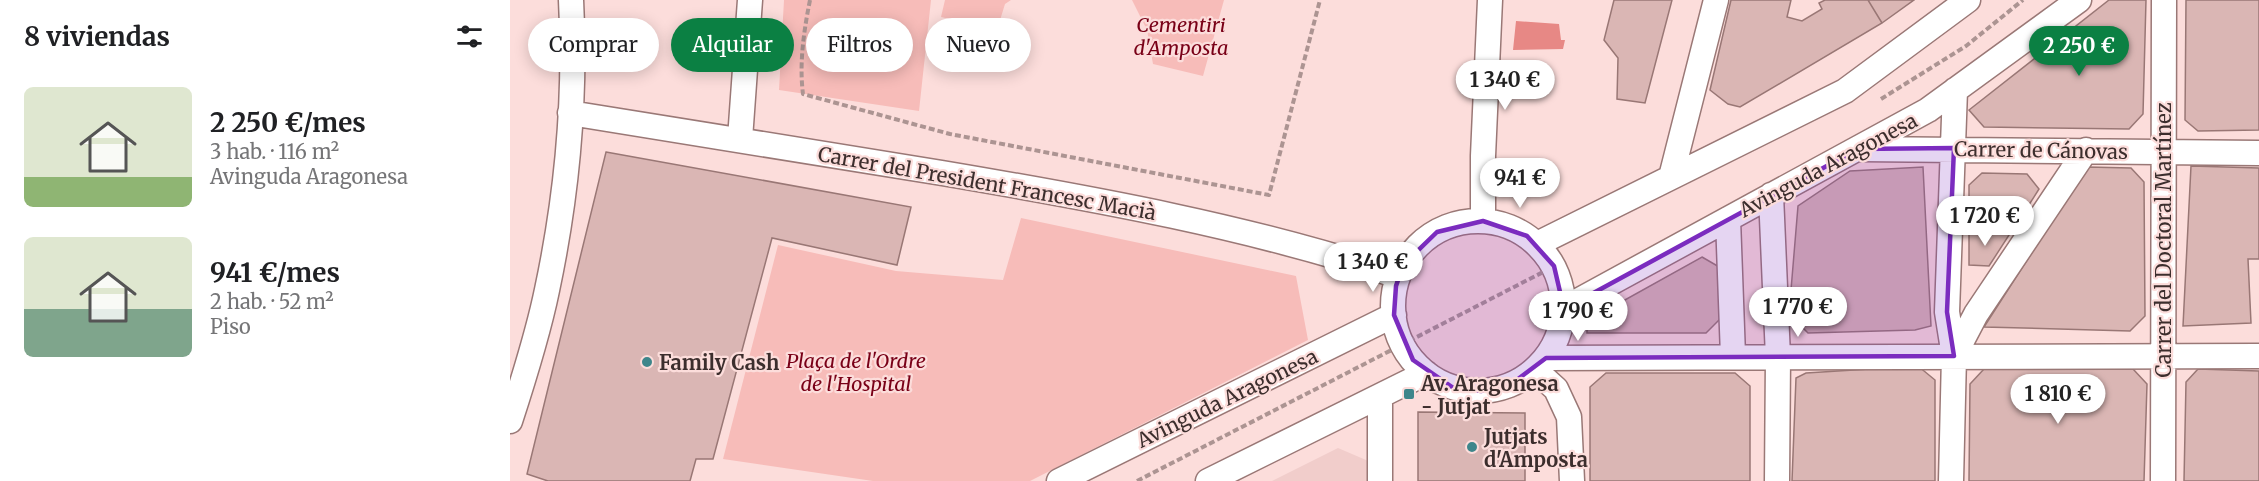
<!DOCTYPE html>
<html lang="es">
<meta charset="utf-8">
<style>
body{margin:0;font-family:Merriweather,serif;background:#f2f2f2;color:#202124;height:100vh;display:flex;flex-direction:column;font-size:22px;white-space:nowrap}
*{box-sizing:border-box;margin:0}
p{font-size:20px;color:#757577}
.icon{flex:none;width:33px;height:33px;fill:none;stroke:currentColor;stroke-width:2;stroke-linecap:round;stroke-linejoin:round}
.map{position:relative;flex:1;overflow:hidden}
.drawer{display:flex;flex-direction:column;background:#fff;width:510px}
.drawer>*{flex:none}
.hud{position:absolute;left:18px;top:18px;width:570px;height:54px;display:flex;gap:12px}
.price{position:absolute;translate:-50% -51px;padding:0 14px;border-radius:21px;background:#fff;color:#222;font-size:20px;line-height:39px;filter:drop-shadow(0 2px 3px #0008)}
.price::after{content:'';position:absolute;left:50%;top:36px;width:18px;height:14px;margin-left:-9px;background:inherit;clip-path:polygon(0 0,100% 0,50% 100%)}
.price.current{background:#0b8043;color:#fff}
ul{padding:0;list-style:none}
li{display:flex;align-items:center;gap:18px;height:150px;padding:0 24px}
li span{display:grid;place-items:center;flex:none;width:168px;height:120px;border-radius:9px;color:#555}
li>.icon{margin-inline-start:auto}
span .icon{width:72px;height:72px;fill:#fffc;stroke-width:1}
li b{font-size:26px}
h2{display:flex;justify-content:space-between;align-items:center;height:72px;padding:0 24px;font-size:26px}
.chip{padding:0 21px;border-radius:27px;background:#fff;box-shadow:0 3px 15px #0003;font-size:21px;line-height:54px}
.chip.current{background:#0b8043;color:#fff}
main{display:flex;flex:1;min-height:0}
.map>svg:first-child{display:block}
</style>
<main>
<section class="drawer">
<h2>8 viviendas<svg class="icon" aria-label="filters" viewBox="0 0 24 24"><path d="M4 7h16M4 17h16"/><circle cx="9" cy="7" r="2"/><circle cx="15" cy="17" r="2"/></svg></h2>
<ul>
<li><span style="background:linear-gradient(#dfe7d0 75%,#8fb573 0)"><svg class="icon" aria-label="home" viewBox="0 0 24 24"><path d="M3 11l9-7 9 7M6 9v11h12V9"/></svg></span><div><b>2 250 €/mes</b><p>3 hab. · 116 m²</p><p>Avinguda Aragonesa</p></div></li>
<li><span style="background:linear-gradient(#dfe7d0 60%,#7fa58c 0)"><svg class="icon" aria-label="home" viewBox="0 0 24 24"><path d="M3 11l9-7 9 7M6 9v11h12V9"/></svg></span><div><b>941 €/mes</b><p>2 hab. · 52 m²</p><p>Piso</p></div></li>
</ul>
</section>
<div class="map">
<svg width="1749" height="481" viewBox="0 0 1749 481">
<rect width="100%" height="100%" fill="#fcdddb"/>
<!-- built -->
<path fill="#f1cdcb" d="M828,448L863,463V481H762Z"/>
<!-- green -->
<path fill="#f7bcb9" d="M274,0H421L409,111L269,90Z
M435,0H501L495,4L487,30L431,17Z
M622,0H714L693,76L643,64L637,30Z
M511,218L786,276L798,340L520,481H363L213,459L268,245L386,271L493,280Z"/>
<!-- water -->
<path fill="#e78885" d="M1006,21L1049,24L1051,40H1055L1053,49L1003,50Z"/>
<!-- building -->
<path fill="#dab6b4" stroke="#997775" stroke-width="1.5" d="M1104,0H1162L1135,103L1107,99L1108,58L1094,40Z
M1221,0H1281L1277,17L1292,21L1312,9L1309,3L1315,0H1358L1372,23L1230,107L1218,104L1200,90Z
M1358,0H1404L1372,23Z
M1599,0H1636L1633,114L1619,129L1474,127L1459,110Z
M1676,0H1749V130L1688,131L1675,120Z
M96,152L401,207L387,265L262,238L203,459H186L180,481H38L17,474Z
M1681,166L1749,168V259H1738L1741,323L1673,326Z
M1413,167L1421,326L1405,330L1298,333L1279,314L1288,206L1340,171Z
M1577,167L1621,168L1634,182L1635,316L1620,331L1474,327Z
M1472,173L1517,174L1529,189L1517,208L1459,207V185Z
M1459,207L1517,208L1501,232L1459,231Z
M1459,231L1501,232L1479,266L1459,265Z
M1192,257L1211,268L1212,317L1196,333H1077V321Z
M1408,366L1425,380V481H1282L1286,378L1296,373Z
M1474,369H1623L1637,384L1634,481H1459L1460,384Z
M1688,369L1749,371V481H1674L1676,382Z
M1096,373H1225L1240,386V481H1080V387Z
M908,412L1015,413V481H908Z"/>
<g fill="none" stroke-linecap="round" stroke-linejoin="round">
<!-- street casing -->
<g stroke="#9a7876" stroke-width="27">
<path id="street" d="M60,113C184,132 308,152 432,173C586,199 741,227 888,276
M230,139L240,0
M1351,149L1749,153
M1161,177L1206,0
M1261,195L1268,357L1267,481
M1218,219L1223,356
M973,221V156L980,0
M883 306a85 85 0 1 1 170 0a85 85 0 1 1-170 0Z
M1027,244L1335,91L1458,0
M1053,309L1418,110L1569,0
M1444,356L1466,314L1576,150
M1036,358L1749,356
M1025,370L1046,389L1059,417L1062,481
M870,396V481
M0,421C14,378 28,334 37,290C57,196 66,96 61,0
M549,481L884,315
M698,481L916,373
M1441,481L1444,356L1437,312L1445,90
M1653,481L1654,0"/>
</g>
<!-- path -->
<path stroke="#ac9492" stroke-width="4" stroke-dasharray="6 3" stroke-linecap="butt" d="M300,0C294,30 289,63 293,94L440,134L759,195L810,0
M1371,99L1456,46L1513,0
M627,481L1039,269"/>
<!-- street -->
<use href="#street" stroke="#fff" stroke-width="24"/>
</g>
<!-- marked area -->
<path fill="#7b2cbf" fill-opacity="0.2" stroke="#7b2cbf" stroke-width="4.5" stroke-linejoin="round" d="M1444,148L1437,312L1444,356L1036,358L1000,385L971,391L942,387L903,360L884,315L886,286L893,265L927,232L973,221L1017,236L1044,266L1054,309L1348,149Z"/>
<!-- markers -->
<g fill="#3e868b" stroke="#fcdddb" stroke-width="2">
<circle cx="137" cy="362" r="6"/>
<rect x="893" y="388" width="12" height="12" rx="3"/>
<circle cx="962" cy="447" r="6"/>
</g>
<g text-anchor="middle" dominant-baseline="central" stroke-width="4.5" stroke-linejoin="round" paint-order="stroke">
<!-- park labels -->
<g font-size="20" font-style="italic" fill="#790017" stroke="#fcdddb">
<text x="671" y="24">Cementiri<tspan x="671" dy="23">d'Amposta</tspan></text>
<text x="346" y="360">Plaça de l'Ordre<tspan x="346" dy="23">de l'Hospital</tspan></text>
</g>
<!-- street labels -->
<g font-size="20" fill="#3c2e2d" stroke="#fcdddb">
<text transform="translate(1531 150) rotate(1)">Carrer de Cánovas</text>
<text transform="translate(1318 165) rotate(-28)">Avinguda Aragonesa</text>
<text transform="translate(477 183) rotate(10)">Carrer del President Francesc Macià</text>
<text transform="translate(1653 240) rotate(-90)">Carrer del Doctoral Martínez</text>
<text transform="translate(717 398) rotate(-26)">Avinguda Aragonesa</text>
</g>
<!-- poi labels -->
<g font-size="20" font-weight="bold" fill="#3c2e2d" stroke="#fcdddb" text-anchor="start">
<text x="149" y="362">Family Cash</text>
<text x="911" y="383">Av. Aragonesa<tspan x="911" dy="23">- Jutjat</tspan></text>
<text x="974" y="436">Jutjats<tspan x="974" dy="23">d'Amposta</tspan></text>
</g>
</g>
</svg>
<b class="price current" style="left:1569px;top:77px">2 250 €</b>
<b class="price" style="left:995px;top:111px">1 340 €</b>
<b class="price" style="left:1010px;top:209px">941 €</b>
<b class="price" style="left:1475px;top:247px">1 720 €</b>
<b class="price" style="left:863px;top:293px">1 340 €</b>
<b class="price" style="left:1288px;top:338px">1 770 €</b>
<b class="price" style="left:1068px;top:342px">1 790 €</b>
<b class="price" style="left:1548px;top:425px">1 810 €</b>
<div class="hud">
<a class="chip">Comprar</a>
<a class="chip current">Alquilar</a>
<a class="chip">Filtros</a>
<a class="chip">Nuevo</a>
</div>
</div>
</main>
